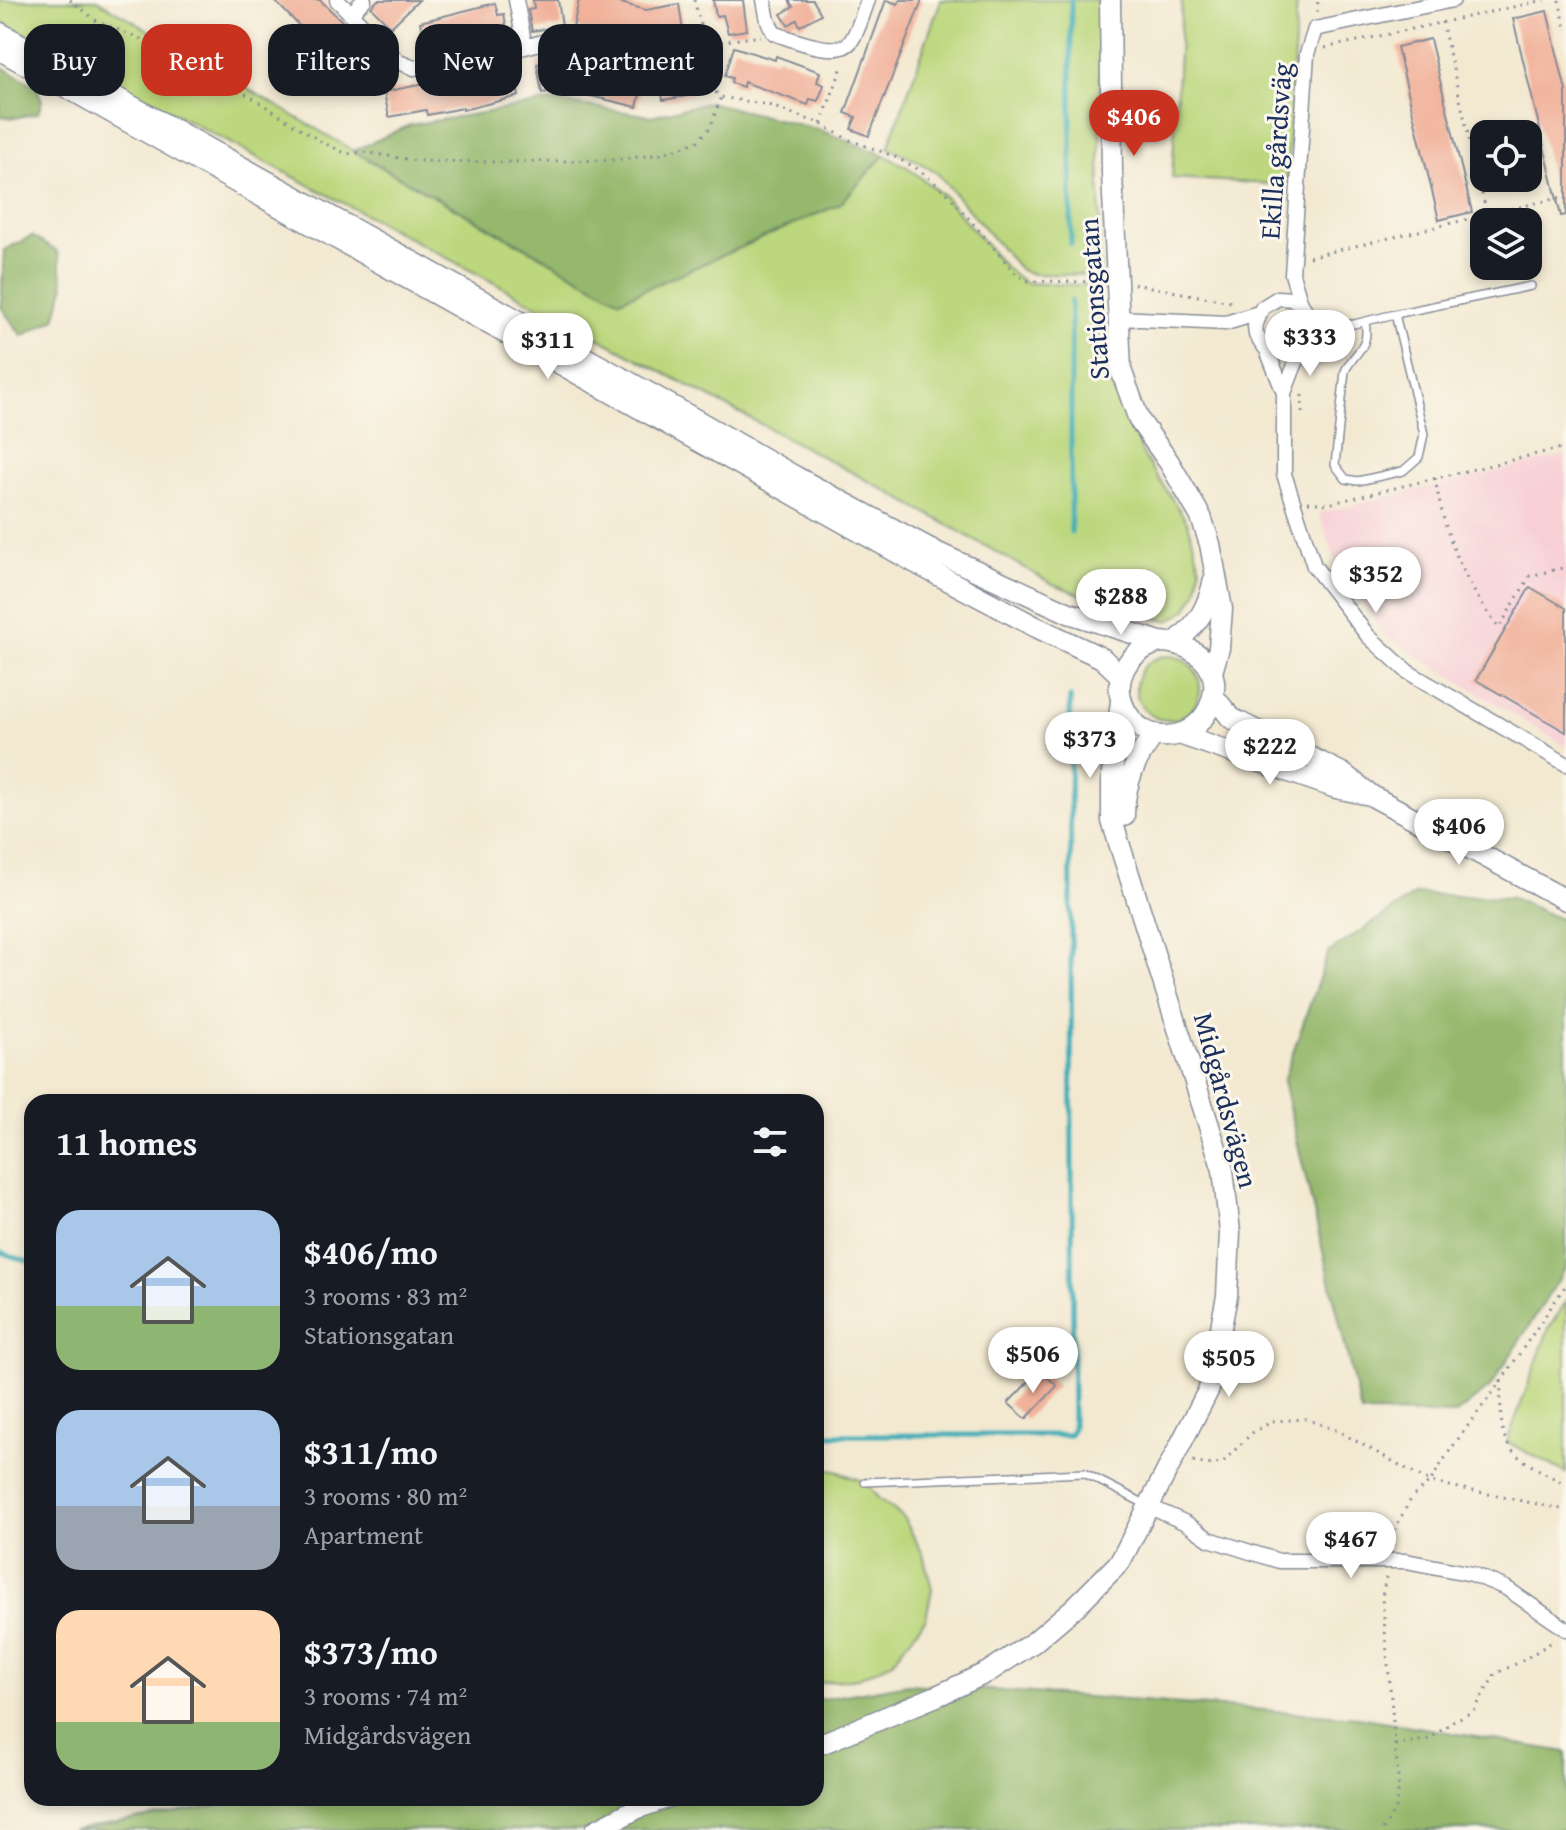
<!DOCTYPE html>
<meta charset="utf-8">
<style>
body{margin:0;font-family:"Gentium Book Plus",serif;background:#242831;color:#f1f3f6;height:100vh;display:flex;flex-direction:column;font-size:30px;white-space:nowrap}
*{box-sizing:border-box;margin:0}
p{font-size:26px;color:#9ea1a6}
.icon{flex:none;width:44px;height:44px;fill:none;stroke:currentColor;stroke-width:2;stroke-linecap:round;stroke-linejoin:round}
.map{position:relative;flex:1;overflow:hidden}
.drawer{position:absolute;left:24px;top:1094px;width:800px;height:712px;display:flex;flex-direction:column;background:#171b24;border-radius:24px;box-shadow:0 4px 12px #0003}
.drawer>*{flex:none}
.guide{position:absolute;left:24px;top:24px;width:800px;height:72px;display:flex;gap:16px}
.controls{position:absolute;left:1470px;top:120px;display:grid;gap:16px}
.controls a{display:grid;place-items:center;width:72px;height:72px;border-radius:16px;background:#171b24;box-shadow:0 4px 12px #0003;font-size:40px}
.price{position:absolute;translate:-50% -68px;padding:0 18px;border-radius:28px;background:#fff;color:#222;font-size:26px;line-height:52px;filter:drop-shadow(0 2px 4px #0008)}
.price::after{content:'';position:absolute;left:50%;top:48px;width:24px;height:18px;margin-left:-12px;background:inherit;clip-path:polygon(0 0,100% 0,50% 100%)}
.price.on{background:#c8321e;color:#fff}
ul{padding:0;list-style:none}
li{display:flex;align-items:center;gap:24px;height:200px;padding:0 32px}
li span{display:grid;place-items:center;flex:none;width:224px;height:160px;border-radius:24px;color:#555}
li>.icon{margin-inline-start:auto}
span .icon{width:96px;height:96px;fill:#fffc;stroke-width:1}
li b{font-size:34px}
h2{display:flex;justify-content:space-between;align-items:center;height:96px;padding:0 32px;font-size:34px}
.tag{padding:0 28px;border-radius:24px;background:#171b24;box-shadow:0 4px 12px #0003;font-size:28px;line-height:72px}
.tag.on{background:#c8321e;color:#fff}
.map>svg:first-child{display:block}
</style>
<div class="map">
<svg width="1566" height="1830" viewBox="0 0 1566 1830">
<rect width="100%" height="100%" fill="#fbf7ec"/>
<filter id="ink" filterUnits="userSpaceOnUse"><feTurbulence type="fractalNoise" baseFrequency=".0125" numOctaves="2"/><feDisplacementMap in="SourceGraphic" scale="16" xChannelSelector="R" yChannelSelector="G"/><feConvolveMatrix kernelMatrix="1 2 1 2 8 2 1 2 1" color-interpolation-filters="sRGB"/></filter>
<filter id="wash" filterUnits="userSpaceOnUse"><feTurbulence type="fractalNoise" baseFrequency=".006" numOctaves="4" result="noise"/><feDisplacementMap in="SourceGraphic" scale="32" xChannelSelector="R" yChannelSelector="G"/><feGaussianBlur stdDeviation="1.8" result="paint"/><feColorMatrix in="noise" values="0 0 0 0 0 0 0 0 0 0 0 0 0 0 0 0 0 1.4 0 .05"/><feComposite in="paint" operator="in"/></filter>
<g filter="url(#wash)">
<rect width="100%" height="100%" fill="#f3e9d1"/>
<!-- built -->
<path fill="#f7cfd5" d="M1566,455V746L1389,639L1340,573L1319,513Z"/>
<!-- green -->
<path fill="#bcd77d" stroke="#6c836e" stroke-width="2" d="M0,0H97L398,177L620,300L840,204L884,155L907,167L944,196L1004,266L1025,283L1099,286L1102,329L1098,357L1100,373L1112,386L1145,458L1188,523L1200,567L1197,592L1186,610L1169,621L1132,614L1053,584L887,491L11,27L0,20Z
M941,0H1100V275L1033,274L1020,270L938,174L914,159L888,148Z
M1182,0H1297L1287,185L1172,178Z
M1136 688a32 32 0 1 1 64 0a32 32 0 1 1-64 0Z
M1566,1302V1473L1507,1442L1549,1328Z
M816,1468L836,1471L865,1482L879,1499L903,1517L923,1554L932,1589L926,1618L891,1663L858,1678L816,1683Z"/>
<!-- forest -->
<path fill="#95b86c" stroke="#587465" stroke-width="2" d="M0,66L36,86L42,100L38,113L14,118L0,116Z
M554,101L651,116L709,102L820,130L884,155L840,204L620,300L353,151L410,125Z
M32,236L58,252L64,288L55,319L22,336L1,307L4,250Z
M1416,894L1513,898L1566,922V1268L1490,1387L1456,1414L1361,1413L1283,1081L1328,953Z
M908,1684L1358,1717L1566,1752V1830H71L255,1798H816V1700Z"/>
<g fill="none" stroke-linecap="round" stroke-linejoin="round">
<!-- stream -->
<path stroke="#3dadb7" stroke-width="5" d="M1071,0V244
M1071,301V532
M0,1252L32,1263
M816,1435H1070L1073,1427L1070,697"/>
</g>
<g id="blocks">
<!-- building -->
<path fill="#f1b19a" d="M274,0H320L394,71L368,96Z
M378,0H419L391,27L371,7Z
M533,0H558L562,26L532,31L528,10L534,9Z
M579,0H610L646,10L679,4L684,38L663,42H654V38L653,41H645L573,27Z
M713,0H743L747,30L728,33L723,15L716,16Z
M789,0H813L821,14L800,26L797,20L788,25L781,14L793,7Z
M886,0L898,4L900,0H922L869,136L851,129L856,117L845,113Z
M495,3L498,15L504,14L508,36L477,41L476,34L449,40L450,46L426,51L420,22Z
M1547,11L1566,91V215L1561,216L1513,19Z
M1430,39L1472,212L1439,220L1397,47Z
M734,47L775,60L776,56L820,72L817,82L824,85L818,101L810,99L808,105L744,82L743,87L731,83L732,78L725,76Z
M566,58L644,78L637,107L566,90L542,93L537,64Z
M687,58L693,95L663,100L657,62Z
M513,66L519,96L463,110V108L427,115L426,110L389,117L384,92Z
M1530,587L1566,608V732L1476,680Z
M1040,1370L1057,1386L1026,1419L1008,1403Z"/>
</g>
</g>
<g filter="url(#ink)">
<use href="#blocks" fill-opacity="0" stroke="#878c98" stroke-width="2"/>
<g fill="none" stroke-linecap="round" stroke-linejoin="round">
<!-- lane casing -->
<g stroke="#878c98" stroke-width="10">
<path id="lane" d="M1395,314L1531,286
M1336,325L1354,324L1395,314L1424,434L1419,457L1403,471L1358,481L1346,479L1335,465L1345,371C1356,349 1370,349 1365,322
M865,1482L1084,1473L1147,1505"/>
</g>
<!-- street casing -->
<g stroke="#878c98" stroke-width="17">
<path id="street" d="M337,0L399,62L414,68L525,47L516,0
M764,0L768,21L774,33C791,39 838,59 851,41C859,30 863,12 868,0
M350,14L364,0
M525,47L557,38L578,37L644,51L664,52L686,48
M1301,304L1292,274L1307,54L1315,29L1453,0
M1310,316L1336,325
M1119,318L1226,323L1259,313
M1284,393L1267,350L1256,335L1255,326L1262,308L1278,298L1292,299L1301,304L1310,316L1312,326L1311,335L1301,349L1284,393V474L1314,566L1368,636L1408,672L1566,764
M1150,1507L1186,1523L1209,1539L1279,1561H1406L1472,1574L1506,1588L1566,1629"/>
</g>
<!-- secondary casing -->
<g stroke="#878c98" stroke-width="23">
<path id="secondary" d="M1110,0L1112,173L1121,370L1139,420L1169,462L1201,517L1210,544L1222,609L1219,648L1212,672
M0,33L658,398L796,477L938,553L1069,613L1160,642C1192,643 1223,665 1212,700C1208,714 1199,725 1185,732C1129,756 1084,666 1160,642
M0,50L923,567L1034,626L1102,658L1121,676
M1176,642C1199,623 1207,609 1214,580
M1214,697L1231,718L1342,773L1372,796L1566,900
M1179,734L1336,788L1365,794
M1124,816C1124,785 1135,758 1155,734
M816,1746L939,1695L988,1672L1034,1642L1075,1607L1120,1562L1209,1389L1227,1296L1230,1232L1223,1170L1112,821V774L1121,701
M596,1830L638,1808L666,1798"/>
</g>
<!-- path -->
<path stroke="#878c98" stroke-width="3" stroke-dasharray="2 6" stroke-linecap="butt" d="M70,0L98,22L139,38L194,72L248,95L320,141L347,154L364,152L417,161L511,162L615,160L661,154L697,142L710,128L721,97
M694,0L706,43L711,88L721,97L768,105L821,124L847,139L893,156L918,169L948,194L1016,274L1026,281L1099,282
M1559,0L1566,29
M1317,12L1318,0
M1442,22L1487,215
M705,44L761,36
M1325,48L1545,0
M821,124L843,64
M1309,257L1566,196
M1134,284L1236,303
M1319,351L1332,341
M1302,413V393
M1435,478C1444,535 1464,583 1499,628L1530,576L1566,567
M1308,502L1328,504L1566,447
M1501,1381C1499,1455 1505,1450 1566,1485
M1193,1461L1206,1465L1222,1463L1252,1433L1273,1421L1306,1419L1338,1431L1430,1482L1566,1510
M1392,1546L1395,1528L1412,1497L1430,1482L1450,1450L1501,1381L1566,1285
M1395,1745L1430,1739L1453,1721L1474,1711L1495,1674L1522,1661L1555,1640
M1383,1830L1395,1809L1399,1788L1382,1597L1386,1577"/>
<!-- lane -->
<use href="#lane" stroke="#fff" stroke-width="7"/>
<!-- street -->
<use href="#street" stroke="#fff" stroke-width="14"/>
<!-- secondary -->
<use href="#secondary" stroke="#fff" stroke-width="20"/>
</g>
</g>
<g text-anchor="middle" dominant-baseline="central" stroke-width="6" stroke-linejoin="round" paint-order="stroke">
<!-- street labels -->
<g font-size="28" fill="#1b2f5e" stroke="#fbf7ec">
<text transform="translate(1275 151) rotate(-86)">Ekilla gårdsväg</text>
<text transform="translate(1093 299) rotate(-94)">Stationsgatan</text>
<text transform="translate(1227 1100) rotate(75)">Midgårdsvägen</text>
</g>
</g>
</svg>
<div class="controls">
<a><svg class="icon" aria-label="locate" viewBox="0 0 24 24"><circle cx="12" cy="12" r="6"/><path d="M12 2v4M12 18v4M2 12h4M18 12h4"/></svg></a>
<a><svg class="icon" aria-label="layers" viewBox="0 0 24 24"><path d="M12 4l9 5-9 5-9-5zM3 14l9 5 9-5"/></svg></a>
</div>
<b class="price on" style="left:1134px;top:158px">$406</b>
<b class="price" style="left:1310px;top:378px">$333</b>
<b class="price" style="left:548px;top:381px">$311</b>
<b class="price" style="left:1376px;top:615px">$352</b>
<b class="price" style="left:1121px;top:637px">$288</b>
<b class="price" style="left:1090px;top:780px">$373</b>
<b class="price" style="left:1270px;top:787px">$222</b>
<b class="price" style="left:1459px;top:867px">$406</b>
<b class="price" style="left:1033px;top:1395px">$506</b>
<b class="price" style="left:1229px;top:1399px">$505</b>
<b class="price" style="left:1351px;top:1580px">$467</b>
<div class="guide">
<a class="tag">Buy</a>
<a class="tag on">Rent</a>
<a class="tag">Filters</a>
<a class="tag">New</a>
<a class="tag">Apartment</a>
</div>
<section class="drawer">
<h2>11 homes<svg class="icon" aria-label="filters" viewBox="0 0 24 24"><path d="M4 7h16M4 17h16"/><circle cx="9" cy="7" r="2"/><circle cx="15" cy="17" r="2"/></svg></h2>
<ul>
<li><span style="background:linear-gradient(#a9c7e8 60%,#8fb573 0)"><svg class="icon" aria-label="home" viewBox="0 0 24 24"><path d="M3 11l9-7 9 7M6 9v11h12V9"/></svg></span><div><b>$406/mo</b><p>3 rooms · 83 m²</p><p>Stationsgatan</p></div></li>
<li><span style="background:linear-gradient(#a9c7e8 60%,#9aa5b1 0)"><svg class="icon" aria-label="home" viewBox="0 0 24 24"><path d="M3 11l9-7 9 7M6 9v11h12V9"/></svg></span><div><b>$311/mo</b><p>3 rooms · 80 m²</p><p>Apartment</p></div></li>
<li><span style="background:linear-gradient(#ffd9b3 70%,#8fb573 0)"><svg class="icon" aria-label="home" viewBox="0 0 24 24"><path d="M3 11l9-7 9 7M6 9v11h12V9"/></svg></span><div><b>$373/mo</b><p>3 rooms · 74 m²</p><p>Midgårdsvägen</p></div></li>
</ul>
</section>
</div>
